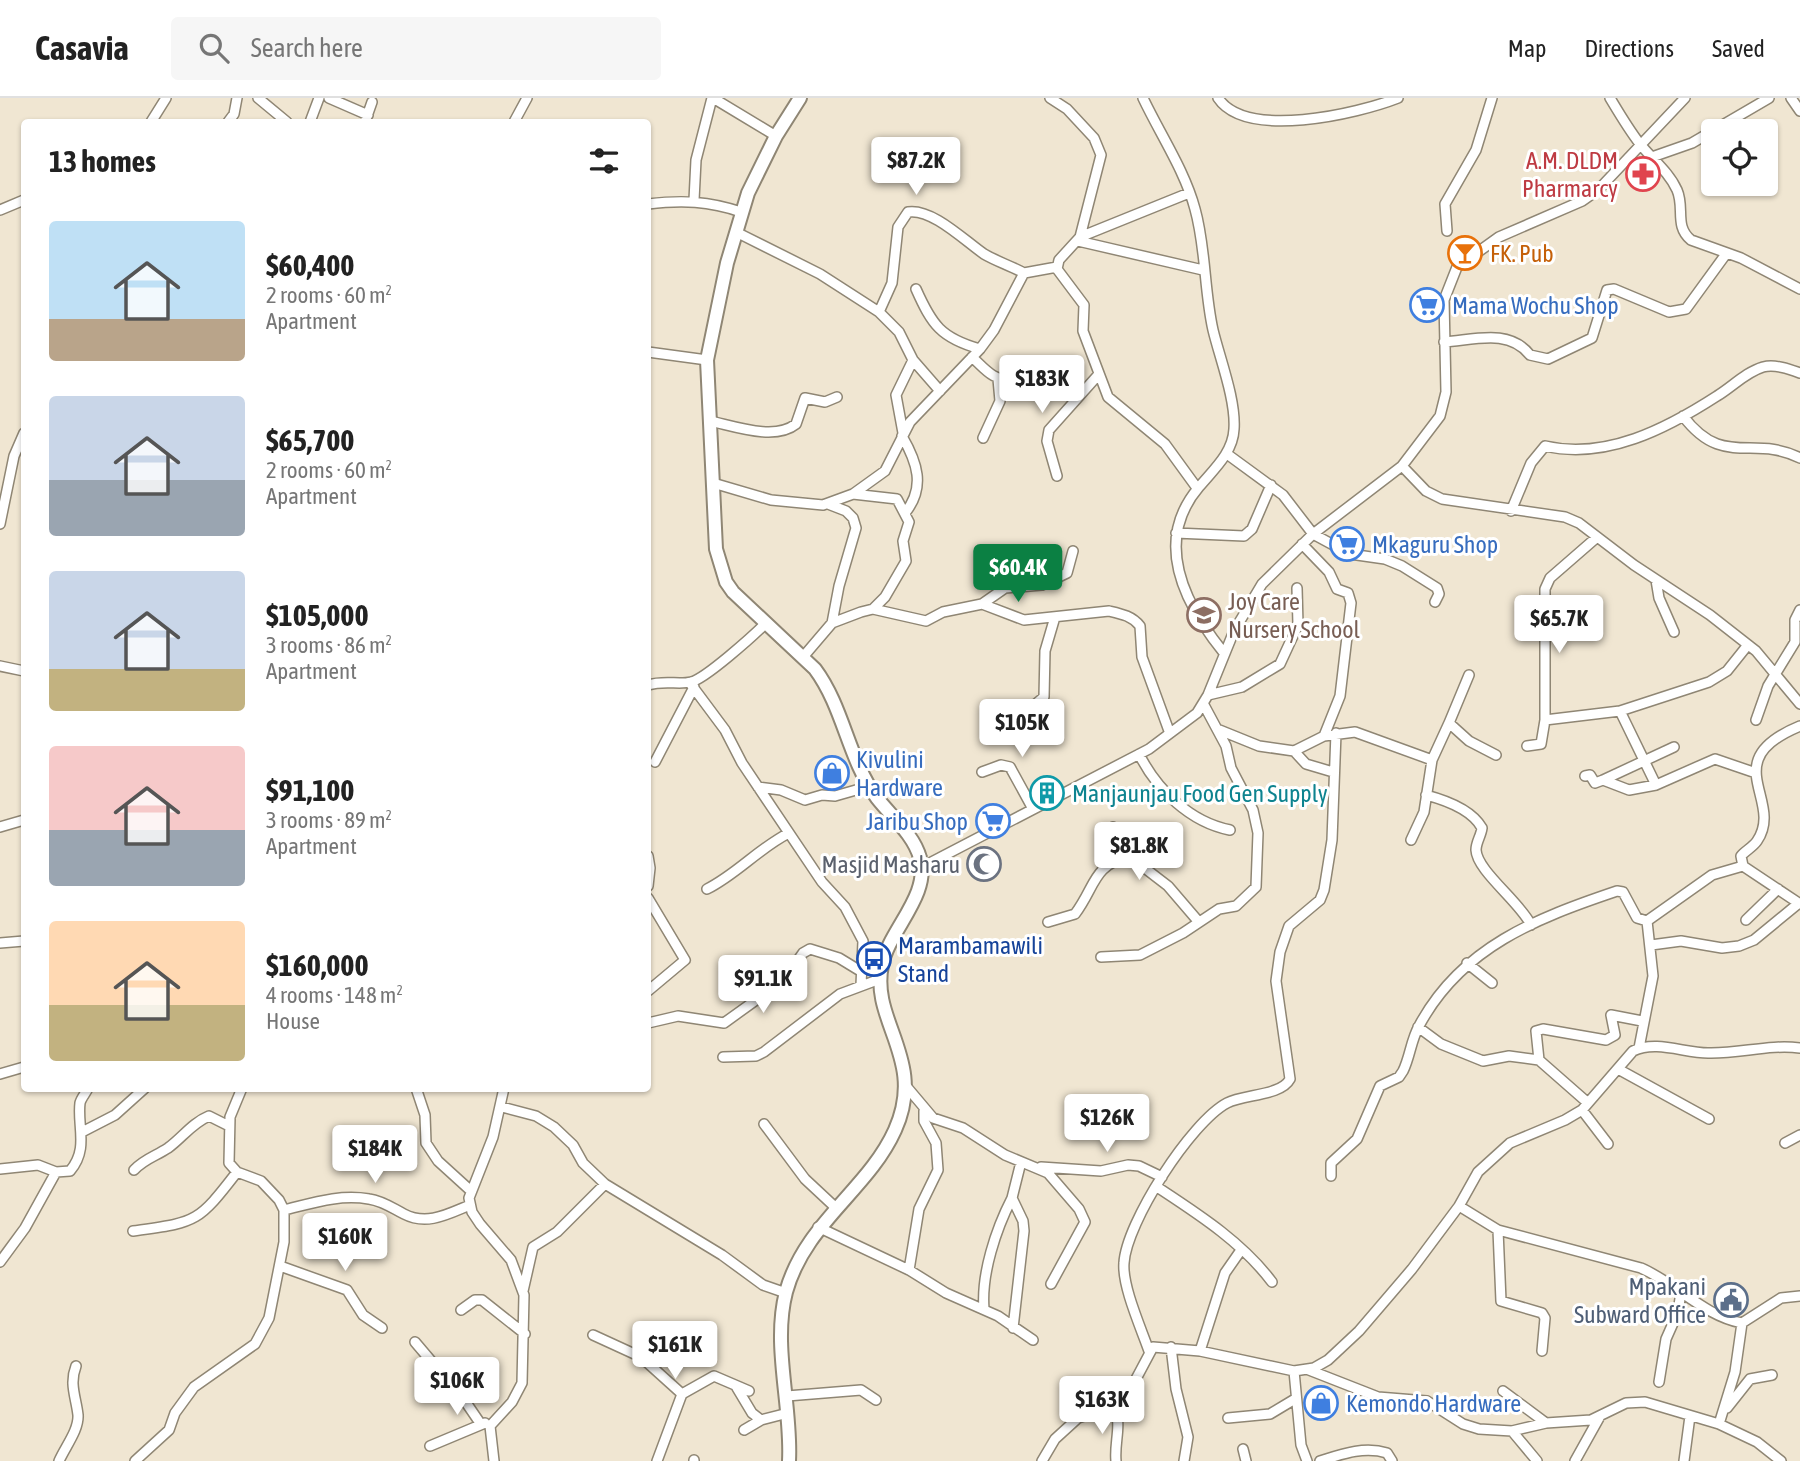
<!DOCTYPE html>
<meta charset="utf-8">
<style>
body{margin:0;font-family:"Asap Condensed",sans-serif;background:#f6f6f6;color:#222;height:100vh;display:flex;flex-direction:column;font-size:26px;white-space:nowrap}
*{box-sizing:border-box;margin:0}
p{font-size:23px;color:#767676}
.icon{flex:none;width:38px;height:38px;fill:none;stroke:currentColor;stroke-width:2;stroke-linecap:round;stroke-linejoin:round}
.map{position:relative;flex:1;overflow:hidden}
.sheet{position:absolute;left:21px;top:21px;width:630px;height:973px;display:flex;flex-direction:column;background:#fff;border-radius:7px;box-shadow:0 2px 5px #0004}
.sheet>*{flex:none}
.fabs{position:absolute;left:1701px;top:21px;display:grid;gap:14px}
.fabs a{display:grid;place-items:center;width:77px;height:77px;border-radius:7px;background:#fff;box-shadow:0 2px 5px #0004;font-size:35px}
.price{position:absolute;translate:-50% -60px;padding:0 16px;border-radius:7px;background:#fff;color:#222;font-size:23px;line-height:46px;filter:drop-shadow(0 2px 4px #0008)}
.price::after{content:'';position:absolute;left:50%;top:42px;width:21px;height:16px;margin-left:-10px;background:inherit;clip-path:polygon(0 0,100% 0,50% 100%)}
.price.on{background:#0b8043;color:#fff}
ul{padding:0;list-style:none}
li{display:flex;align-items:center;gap:21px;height:175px;padding:0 28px}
li span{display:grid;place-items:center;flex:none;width:196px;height:140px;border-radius:7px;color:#555}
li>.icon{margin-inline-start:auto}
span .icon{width:84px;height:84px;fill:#fffc;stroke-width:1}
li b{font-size:30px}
h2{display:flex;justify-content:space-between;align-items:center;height:84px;padding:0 28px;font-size:30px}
header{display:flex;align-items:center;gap:42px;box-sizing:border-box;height:98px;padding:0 35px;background:#fff;border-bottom:2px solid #e0e0e0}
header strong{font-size:33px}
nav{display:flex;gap:38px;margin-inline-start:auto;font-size:24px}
.search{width:490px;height:63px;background:#f6f6f6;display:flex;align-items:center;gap:18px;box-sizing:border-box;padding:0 24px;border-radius:7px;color:#767676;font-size:26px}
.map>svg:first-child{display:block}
</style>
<header>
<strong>Casavia</strong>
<div class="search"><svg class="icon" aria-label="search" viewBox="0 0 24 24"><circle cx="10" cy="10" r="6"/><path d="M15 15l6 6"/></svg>Search here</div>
<nav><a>Map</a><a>Directions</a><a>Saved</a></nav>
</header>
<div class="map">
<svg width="1800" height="1363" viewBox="0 0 1800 1363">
<rect width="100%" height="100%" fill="#f0e6d2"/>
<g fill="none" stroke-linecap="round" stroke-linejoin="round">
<!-- street casing -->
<g stroke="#8f8674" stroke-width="12">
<path id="street" d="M258,0L287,24
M329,0L368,17
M713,0L776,38
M1050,0L1067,11L1094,40L1101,57L1080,139L1059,162L1057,171L1084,207L1083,233L1108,299L1165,346L1197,390
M1143,0C1160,36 1185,73 1195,111C1206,150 1204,192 1213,232C1220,261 1236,302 1234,331C1233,355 1213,372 1199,389C1152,444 1185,507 1224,555
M1218,0C1246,42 1357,16 1398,0
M1610,0C1619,15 1629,32 1640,46C1652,61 1669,74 1677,92C1685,110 1674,128 1691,142L1741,160L1800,191
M1791,0L1800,13
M151,24L166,0
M228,24L234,16L237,0
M310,24L319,0
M365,24L372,4
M514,24L527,0
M1652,59L1692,45L1769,0
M694,102L696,62L712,0
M648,106C682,102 709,103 741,114
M0,112L24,102
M1447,133L1445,106L1476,52L1492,0
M736,134L820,176L879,214L899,234L913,262L940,293
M1080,139L1189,95
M1078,143L1203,172
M916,191C932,227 941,240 980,251
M879,214L892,185L898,129L908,114C932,110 965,143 984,156C996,163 1011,168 1024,175
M1444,244C1474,242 1509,230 1530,257L1548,261L1592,240L1607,192L1614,191L1669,214L1686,211L1726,156
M648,254L707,262
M972,259C986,272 993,283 1014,282
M1683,318C1723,371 1753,336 1800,360
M710,323C734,328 775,343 796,326L805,300L825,304L837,299
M903,335L896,297L913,262
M902,338C917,364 926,389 905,415
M983,340L1000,303L998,281
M1227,356L1283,397L1313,436L1350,456L1385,461L1402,468L1437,490L1439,496L1435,504
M1402,368L1426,393L1442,401L1565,419L1579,425L1634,467L1710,517L1756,553L1800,606
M1057,378L1047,343L1049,332L1099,276
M713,385L771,402L823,407L853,396L885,373L910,324L980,251L994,232L1024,175L1057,169
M853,396L897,401L909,424L903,443L906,463L885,499L873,511
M828,406L846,413L853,420L856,430L839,488L832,525
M1511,413L1531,365L1545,348C1606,362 1666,331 1717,298C1732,289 1746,274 1763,269C1775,266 1789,271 1800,275
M0,426L14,358L24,335
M1176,435L1244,438L1252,431L1271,387
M1302,446L1329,474L1337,491L1348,495L1351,505L1340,598L1324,638
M1656,482L1659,500L1674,534
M982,506L1005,490L1042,487L1067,475L1073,453
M803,559L832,525L861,514L873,511L926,523L943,514L982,506L1024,522L1109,513C1122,516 1132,518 1140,528L1142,559L1169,633
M0,568L24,573
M690,585L725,632L742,665L822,784L845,809L863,843L861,887
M648,587C664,582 679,587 691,584C705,581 753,538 765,526
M1208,597L1242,589L1280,566L1298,527L1297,490
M1620,613L1656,687
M1018,621L1044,599L1045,553L1055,519
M1545,622L1620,613L1709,584L1727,573L1747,548
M1756,622L1768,588L1795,544V522L1800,512
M1449,625L1469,577
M1217,631L1259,648L1294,653L1324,638L1355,634L1432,662
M1527,648L1541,646L1545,622V491L1550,480L1596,440
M1294,653L1306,666L1333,674
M1139,656C1157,692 1190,724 1230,732
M655,664L694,589
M982,674L1001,667L1010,669L1033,711
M1585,678L1590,677L1595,685L1603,682L1629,692L1656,687L1715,661L1756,675
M1603,682L1674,649
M758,689L781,692L805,702L822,697L835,698L870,688
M1426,697C1445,702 1472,712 1482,730C1481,738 1476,744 1476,752C1477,773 1520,804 1531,827
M0,729L24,722
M1113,729L1129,758L1168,788L1198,823
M1411,742L1424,714L1432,662L1449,625L1469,643L1496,657
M648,758L650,770L648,788
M1743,768L1800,806
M922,769L1149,651L1197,615L1208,597L1234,533L1262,486L1313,436L1402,368L1440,318L1446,294L1444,202L1457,169L1499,139L1582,103L1599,91L1685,0
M707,791C737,776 759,750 789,735
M648,800L685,862L648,893
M1746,822L1778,791
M1048,824L1075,816C1096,788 1092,768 1129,758
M0,845L24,843
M1651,847L1681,843L1722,850L1739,848L1754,842L1799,805
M1101,859L1140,857L1183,835L1219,811L1236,808L1256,789L1258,735L1253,712L1231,670L1226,648L1204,607
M1467,865L1492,885
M648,925L678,918L724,925L784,882L803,855L810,851L839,860L862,874
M1418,929L1441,946L1483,963L1509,958L1539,962
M1639,950L1653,878L1647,823L1712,777L1743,768L1741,758C1745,753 1753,749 1757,743C1785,702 1715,663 1800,628
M723,959L756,958L764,954L840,896L880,881
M1618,971L1709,1021
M0,976L24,969
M906,988L933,1020L963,1030L1005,1057L1048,1075L1079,1111L1085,1124L1051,1186
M416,990L425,1017L426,1045L438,1063L471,1093
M1588,1005L1539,962L1536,933L1543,931L1606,942L1615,937L1611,917L1642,923
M502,1009L536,1018L554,1029L573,1047L583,1065L605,1086L722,1157L763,1187L786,1195
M1582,1012L1608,1046
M764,1026L805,1081L835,1109
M82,1034L115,1017L145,990
M1785,1045L1800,1037
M1041,1069L1101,1073L1128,1067L1139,1068L1162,1079
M0,1071L38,1067L56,1074L70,1073C89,1051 77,1028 80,1005C81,1000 86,995 88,990
M134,1072C144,1061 156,1058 168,1050C182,1040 192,1025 209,1018L229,1028
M1331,1078V1065L1357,1041L1380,988L1399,979L1403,973C1410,959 1411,942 1419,928C1461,849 1537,820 1617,793L1623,794L1637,820L1647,823
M1157,1089C1198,1116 1242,1144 1272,1184
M1459,1108L1498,1132L1641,1170C1676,1185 1704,1218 1742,1225L1781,1200L1800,1198
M284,1112C313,1105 339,1096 369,1101C383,1103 392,1110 404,1116C427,1128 448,1116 470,1107
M818,1129L909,1172L946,1195L998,1218L1033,1242
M1498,1132L1501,1203L1542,1215L1545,1220L1542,1253
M133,1133C196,1124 197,1126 237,1074
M0,1164L25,1130L56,1074
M280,1168L347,1192L363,1217L382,1230
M909,1172L919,1111L938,1072L936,1045L924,1023V1013
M523,1193L533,1149L557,1134L605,1086
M984,1211C981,1176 996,1131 1012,1100
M461,1212L475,1202H482L525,1236
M1013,1230L1024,1133L1023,1123L1012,1100L1021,1064
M593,1237L641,1259L682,1296
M415,1244L465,1303L480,1325
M1171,1249L1176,1291L1188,1339L1184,1363
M1149,1253C1141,1230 1122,1188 1124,1165C1126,1125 1191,1024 1227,1005C1244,996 1281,998 1290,981L1276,883L1280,854L1289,828L1320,802L1324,792L1332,742L1336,635
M1200,1253L1225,1175L1241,1152
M1309,1272L1378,1299L1427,1303L1463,1326L1479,1331L1512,1333L1546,1325L1591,1322L1626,1305L1645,1304L1719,1326L1757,1344L1781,1363
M1294,1273L1301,1347L1307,1363
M1659,1284L1666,1241L1678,1214L1681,1194
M737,1290L752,1315L761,1322
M1503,1293L1546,1325
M787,1298L861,1292L876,1302
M1113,1306C1123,1327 1114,1342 1116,1363
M1727,1310L1750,1281L1772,1277
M1228,1320L1270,1316L1295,1301
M1719,1326L1735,1274L1742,1225
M744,1332L761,1322L788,1315
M1512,1333L1537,1363
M430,1348L485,1325
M1243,1351L1246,1363
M694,1362V1363
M59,1363C65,1349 79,1332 78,1317C76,1299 69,1286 76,1268
M135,1363L169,1332L175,1315L194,1289L255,1246L269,1220L284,1144V1112L279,1102L261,1083L237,1074L229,1065L230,1019L242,990
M494,1363L490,1328L512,1304L522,1285L524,1197L511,1162L480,1126L472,1114L469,1100L493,1039L504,990
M657,1363L682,1296L714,1278L749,1293
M1042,1363L1055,1341L1078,1320L1109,1309L1128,1296L1153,1249L1200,1253L1294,1273L1314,1270L1328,1262L1359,1233L1412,1171L1459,1108L1478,1074L1510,1045L1565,1022L1582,1012L1633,953C1656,942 1684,955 1708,955C1739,956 1769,946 1800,950
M1320,1363C1342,1356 1364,1348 1387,1355L1392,1363
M1575,1363L1599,1320
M1684,1363L1690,1318"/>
</g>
<!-- secondary casing -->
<g stroke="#8f8674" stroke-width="16">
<path id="secondary" d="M789,1363C792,1308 772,1248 786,1194C805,1125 868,1092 895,1032C927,961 870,924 882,867C889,832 931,797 920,760C914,737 891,718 877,700C848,661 844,610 815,571L733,494L726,484L716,451L707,262L727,165L748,95L776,38L800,0"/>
</g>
<!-- street -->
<use href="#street" stroke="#fff" stroke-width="9"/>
<!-- secondary -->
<use href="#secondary" stroke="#fff" stroke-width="12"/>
</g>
<!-- icons -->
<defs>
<g id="pharmacy-ring" transform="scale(1.75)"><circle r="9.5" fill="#fff" stroke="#e0444e" stroke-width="1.5"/><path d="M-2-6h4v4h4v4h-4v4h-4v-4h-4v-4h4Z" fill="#e0444e"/></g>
<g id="bar-ring" transform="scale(1.75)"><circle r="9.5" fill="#fff" stroke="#e8710a" stroke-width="1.5"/><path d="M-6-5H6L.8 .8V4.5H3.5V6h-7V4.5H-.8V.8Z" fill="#e8710a"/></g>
<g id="supermarket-ring" transform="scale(1.75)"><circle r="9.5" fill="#fff" stroke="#3f7fe0" stroke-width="1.5"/><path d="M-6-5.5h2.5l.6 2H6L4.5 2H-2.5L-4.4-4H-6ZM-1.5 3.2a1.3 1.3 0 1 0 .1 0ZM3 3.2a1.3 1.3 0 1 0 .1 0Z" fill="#3f7fe0"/></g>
<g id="school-ring" transform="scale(1.75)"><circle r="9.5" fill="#fff" stroke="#8d6e63" stroke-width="1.5"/><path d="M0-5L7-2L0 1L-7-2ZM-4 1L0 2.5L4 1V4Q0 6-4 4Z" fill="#8d6e63"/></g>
<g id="shop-ring" transform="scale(1.75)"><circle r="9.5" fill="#fff" stroke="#3f7fe0" stroke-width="1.5"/><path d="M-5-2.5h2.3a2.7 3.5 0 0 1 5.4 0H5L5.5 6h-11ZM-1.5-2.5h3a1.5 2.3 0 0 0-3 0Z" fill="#3f7fe0"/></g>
<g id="building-ring" transform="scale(1.75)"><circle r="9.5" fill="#fff" stroke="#0f9aa8" stroke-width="1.5"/><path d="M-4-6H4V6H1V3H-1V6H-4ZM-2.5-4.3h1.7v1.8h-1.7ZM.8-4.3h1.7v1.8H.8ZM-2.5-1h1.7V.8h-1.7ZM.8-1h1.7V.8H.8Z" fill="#0f9aa8"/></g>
<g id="mosque-ring" transform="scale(1.75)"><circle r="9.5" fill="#fff" stroke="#6b7280" stroke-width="1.5"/><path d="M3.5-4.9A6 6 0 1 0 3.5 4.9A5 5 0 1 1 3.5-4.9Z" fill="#6b7280"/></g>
<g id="bus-ring" transform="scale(1.75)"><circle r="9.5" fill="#fff" stroke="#1a4fb4" stroke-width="1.5"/><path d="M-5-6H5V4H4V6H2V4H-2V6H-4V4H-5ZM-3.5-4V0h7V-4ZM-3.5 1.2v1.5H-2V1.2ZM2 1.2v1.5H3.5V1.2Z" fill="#1a4fb4"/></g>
<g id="civic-ring" transform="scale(1.75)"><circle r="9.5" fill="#fff" stroke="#5c6f8a" stroke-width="1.5"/><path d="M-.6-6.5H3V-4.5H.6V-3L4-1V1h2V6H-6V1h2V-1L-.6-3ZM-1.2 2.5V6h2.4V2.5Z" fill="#5c6f8a"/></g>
</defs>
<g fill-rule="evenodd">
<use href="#pharmacy-ring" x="1643" y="76"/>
<use href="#bar-ring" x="1465" y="155"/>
<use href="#supermarket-ring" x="1427" y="207"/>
<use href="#supermarket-ring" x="1347" y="446"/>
<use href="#school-ring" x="1204" y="517"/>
<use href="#shop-ring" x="832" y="675"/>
<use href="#building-ring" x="1047" y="695"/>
<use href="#supermarket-ring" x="993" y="723"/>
<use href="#mosque-ring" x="984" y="766"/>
<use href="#bus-ring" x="874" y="861"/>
<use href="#civic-ring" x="1731" y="1202"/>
<use href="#shop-ring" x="1321" y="1305"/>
</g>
<g text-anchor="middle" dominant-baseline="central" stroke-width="6" stroke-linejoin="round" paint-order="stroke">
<!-- health labels -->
<g font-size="24" fill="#be3a42" stroke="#fff" text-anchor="end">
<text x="1618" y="62">A.M. DLDM<tspan x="1618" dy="28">Pharmarcy</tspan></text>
</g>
<!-- food labels -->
<g font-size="24" fill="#c56008" stroke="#fff" text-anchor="start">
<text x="1490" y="155">FK. Pub</text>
</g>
<!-- shop labels -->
<g font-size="24" fill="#366cbe" stroke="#fff" text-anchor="start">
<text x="1452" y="207">Mama Wochu Shop</text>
<text x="1372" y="446">Mkaguru Shop</text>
<text x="856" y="661">Kivulini<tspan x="856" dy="28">Hardware</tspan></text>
<text x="968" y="723" text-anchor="end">Jaribu Shop</text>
<text x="1346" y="1305">Kemondo Hardware</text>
</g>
<!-- education labels -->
<g font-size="24" fill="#785e54" stroke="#fff" text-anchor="start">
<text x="1228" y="503">Joy Care<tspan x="1228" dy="28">Nursery School</tspan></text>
</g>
<!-- culture labels -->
<g font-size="24" fill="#0d838f" stroke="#fff" text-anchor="start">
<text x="1072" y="695">Manjaunjau Food Gen Supply</text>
</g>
<!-- worship labels -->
<g font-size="24" fill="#5b616d" stroke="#fff" text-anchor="end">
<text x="960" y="766">Masjid Masharu</text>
</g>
<!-- transit labels -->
<g font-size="24" fill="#164399" stroke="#fff" text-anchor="start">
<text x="898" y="847">Marambamawili<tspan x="898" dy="28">Stand</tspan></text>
</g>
<!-- service labels -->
<g font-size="24" fill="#4e5e75" stroke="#fff" text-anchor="end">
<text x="1706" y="1188">Mpakani<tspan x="1706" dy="28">Subward Office</tspan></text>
</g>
</g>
</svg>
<div class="fabs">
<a><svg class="icon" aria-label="locate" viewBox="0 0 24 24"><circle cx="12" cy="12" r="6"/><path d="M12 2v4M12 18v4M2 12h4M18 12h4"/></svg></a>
</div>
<b class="price" style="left:916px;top:99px">$87.2K</b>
<b class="price" style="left:1042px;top:317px">$183K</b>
<b class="price on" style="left:1018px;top:506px">$60.4K</b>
<b class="price" style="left:1559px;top:557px">$65.7K</b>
<b class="price" style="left:1022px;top:661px">$105K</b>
<b class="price" style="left:1139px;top:784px">$81.8K</b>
<b class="price" style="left:763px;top:917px">$91.1K</b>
<b class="price" style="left:1107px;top:1056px">$126K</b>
<b class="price" style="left:375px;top:1087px">$184K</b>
<b class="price" style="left:345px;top:1175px">$160K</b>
<b class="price" style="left:675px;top:1283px">$161K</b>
<b class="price" style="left:457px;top:1319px">$106K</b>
<b class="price" style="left:1102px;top:1338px">$163K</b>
<section class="sheet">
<h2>13 homes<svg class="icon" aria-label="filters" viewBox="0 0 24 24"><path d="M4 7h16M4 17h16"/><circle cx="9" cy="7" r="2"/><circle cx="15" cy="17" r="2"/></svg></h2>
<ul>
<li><span style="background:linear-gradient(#bfe0f5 70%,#b9a48a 0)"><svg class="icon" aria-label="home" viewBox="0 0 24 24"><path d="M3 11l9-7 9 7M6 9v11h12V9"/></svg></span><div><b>$60,400</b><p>2 rooms · 60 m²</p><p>Apartment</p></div></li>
<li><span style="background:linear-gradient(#c9d6e8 60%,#9aa5b1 0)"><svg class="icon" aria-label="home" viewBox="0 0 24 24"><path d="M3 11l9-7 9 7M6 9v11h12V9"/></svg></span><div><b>$65,700</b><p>2 rooms · 60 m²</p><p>Apartment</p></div></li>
<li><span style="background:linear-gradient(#c9d6e8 70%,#c2b280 0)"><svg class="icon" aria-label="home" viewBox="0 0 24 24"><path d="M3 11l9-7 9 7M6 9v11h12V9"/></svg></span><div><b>$105,000</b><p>3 rooms · 86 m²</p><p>Apartment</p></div></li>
<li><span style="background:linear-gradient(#f6c9c9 60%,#9aa5b1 0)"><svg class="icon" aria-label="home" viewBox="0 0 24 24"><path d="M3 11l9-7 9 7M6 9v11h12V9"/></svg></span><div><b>$91,100</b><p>3 rooms · 89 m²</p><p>Apartment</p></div></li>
<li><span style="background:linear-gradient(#ffd9b3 60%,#c2b280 0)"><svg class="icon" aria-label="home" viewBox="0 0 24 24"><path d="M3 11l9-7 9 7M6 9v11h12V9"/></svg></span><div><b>$160,000</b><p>4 rooms · 148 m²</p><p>House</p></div></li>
</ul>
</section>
</div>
